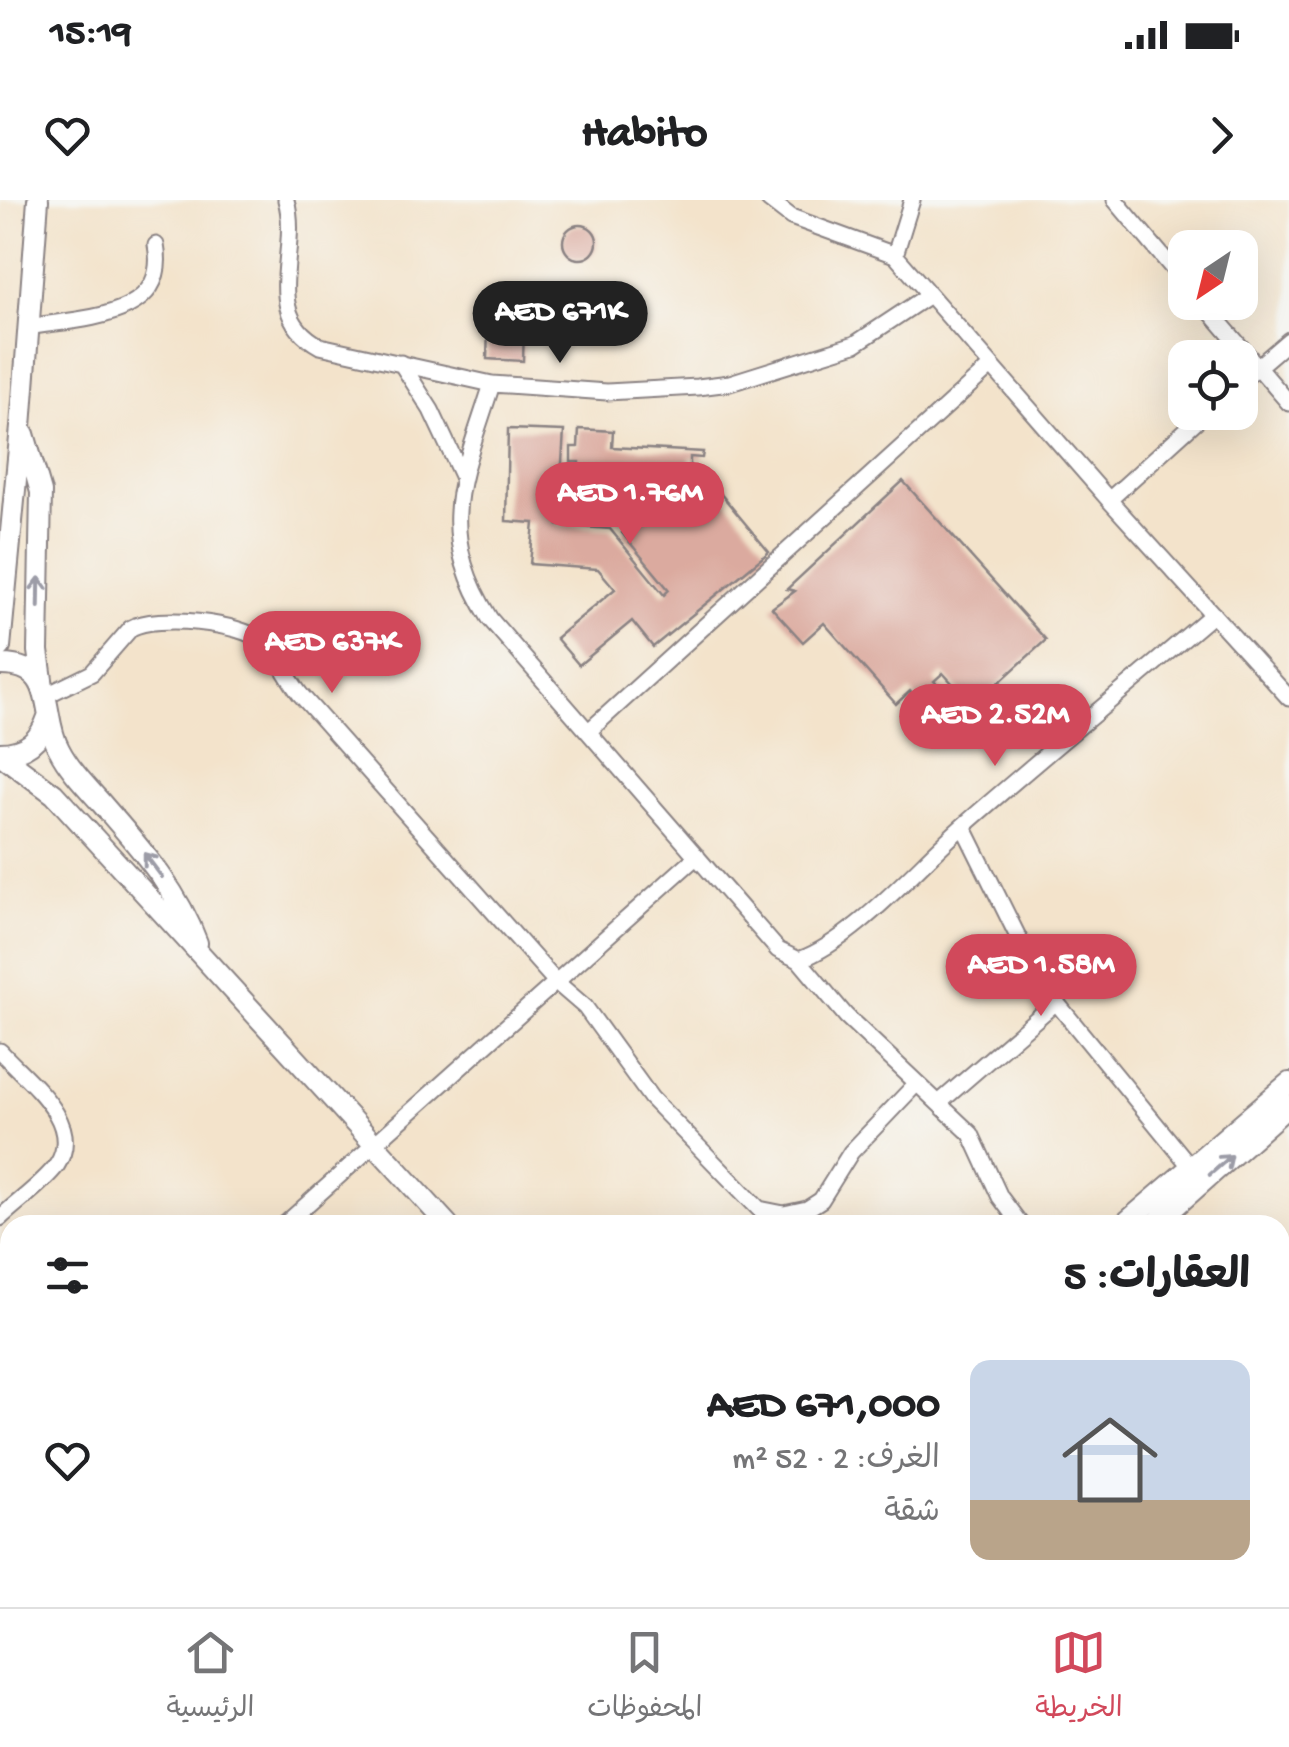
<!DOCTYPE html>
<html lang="ar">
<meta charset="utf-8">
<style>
body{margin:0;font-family:"Gochi Hand","Playpen Sans Arabic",sans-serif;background:#f2f2f2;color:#202124;direction:rtl;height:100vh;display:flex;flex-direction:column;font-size:38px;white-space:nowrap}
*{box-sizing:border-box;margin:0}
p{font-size:32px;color:#757577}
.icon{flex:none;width:55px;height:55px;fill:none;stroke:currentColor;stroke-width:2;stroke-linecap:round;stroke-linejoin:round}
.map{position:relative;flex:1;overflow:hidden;direction:ltr}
.drawer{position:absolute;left:0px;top:1015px;width:1290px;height:392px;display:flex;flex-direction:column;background:#fff;border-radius:30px 30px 0 0;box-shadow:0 10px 40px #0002;direction:rtl}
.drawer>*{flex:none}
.needle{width:65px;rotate:215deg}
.tools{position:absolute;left:1168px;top:30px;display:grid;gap:20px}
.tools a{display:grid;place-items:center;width:90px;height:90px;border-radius:20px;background:#fff;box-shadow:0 10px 40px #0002;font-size:50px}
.price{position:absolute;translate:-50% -85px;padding:0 22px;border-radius:35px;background:#d1495b;color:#fff;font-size:32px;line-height:65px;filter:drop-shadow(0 2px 5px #0008)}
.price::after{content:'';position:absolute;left:50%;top:60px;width:30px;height:22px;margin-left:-15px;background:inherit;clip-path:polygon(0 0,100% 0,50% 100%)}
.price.on{background:#222;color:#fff}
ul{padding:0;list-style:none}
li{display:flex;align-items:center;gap:30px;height:250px;padding:0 40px}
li+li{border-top:2px solid #e0e0e0}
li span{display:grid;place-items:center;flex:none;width:280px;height:200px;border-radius:20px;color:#555}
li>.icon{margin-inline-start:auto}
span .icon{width:120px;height:120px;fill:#fffc;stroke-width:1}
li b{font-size:42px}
h2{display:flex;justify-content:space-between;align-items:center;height:120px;padding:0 40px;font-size:42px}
.status{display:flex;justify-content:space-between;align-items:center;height:70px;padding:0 50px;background:#fff;direction:ltr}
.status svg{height:28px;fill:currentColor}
header{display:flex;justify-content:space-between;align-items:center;height:130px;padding:0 40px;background:#fff;font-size:45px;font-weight:700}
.tab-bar{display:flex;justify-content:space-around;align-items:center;height:140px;border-top:2px solid #e0e0e0;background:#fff;font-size:28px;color:#757577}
.tab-bar a{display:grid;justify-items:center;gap:5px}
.tab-bar .on{color:#d1495b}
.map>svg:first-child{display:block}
</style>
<div class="status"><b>15:19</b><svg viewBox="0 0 49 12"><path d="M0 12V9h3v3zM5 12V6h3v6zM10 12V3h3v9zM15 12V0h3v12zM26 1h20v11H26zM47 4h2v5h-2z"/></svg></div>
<header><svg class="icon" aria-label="forward" viewBox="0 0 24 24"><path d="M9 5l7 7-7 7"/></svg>Habito<svg class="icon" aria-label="heart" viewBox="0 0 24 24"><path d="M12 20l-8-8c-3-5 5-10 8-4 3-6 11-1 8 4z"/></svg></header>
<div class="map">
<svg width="1289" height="1407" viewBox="0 0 1289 1407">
<rect width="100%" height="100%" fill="#f6f6f2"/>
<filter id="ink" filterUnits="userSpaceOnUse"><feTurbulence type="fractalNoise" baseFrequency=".01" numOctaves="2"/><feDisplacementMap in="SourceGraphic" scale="20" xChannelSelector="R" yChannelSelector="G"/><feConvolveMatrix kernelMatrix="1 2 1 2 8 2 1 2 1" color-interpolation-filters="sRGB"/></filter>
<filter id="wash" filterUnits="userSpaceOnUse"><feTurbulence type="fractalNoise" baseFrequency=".0048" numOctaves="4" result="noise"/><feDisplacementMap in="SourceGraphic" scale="40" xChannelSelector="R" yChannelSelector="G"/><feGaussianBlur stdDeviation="2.25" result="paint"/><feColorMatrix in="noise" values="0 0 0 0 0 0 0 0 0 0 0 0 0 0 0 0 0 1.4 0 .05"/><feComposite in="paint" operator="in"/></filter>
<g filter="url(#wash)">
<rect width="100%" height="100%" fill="#f3e3cb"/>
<g id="blocks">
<!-- building -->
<path fill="#dbaa9f" d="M563 42a17 17 0 1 1 34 0a17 17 0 1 1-34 0Z
M571,99L607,102L604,139L568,136Z
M488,128L524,129L523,161L487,159Z
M508,229L564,231L558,325L610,329L664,395L669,390L622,333L700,269L769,352L653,447L632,421L579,465L556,438L615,389L598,369L530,364L534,323L506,321Z
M579,229L613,231L612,247L703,252L702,258L690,257V270L630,267L627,319L575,316L579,262H571V247H578Z
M903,281L1046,440L973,506L943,473L934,481L960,509L941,526L910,491L896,504L824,423L803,442L772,408L795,391L787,389Z"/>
</g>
</g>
<g filter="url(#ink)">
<use href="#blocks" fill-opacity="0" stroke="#8a8283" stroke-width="2.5"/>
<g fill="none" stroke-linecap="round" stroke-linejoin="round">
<!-- street casing -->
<g stroke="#8a8283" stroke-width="19">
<path id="street" d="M286,0C301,51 259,114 320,146L492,184L607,192L698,187L730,183L855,144L929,95
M769,0L791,17L895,55L1109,300L1289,498
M1115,0L1185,83
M895,55L912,0
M1202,102L1289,203
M28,127C80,118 170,120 156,45
M401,163L431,210L463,278
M1240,182L1289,140
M492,184C463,277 433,328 490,419L778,750L799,760L846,816L971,934L1000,997L1021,1025
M1109,300L1206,212
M47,495L92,473L131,428C156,414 241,422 263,442C278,456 287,477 300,494L556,782L585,807L651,898L759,1009L784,1014L807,1009L821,1000L851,952L917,883
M590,530L991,166
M963,626L1026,753L1056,802L1190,966
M799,760C856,739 916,667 963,626C1045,554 1130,485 1213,414
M0,851C27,881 85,922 57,965C43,984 18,1001 0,1018
M939,903L1056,802
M284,1025L697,656
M0,1139L10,1150
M0,1267L10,1260
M212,1398L215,1407
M762,1398L770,1407
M912,1398L917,1407
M541,1407L544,1398"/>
</g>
<!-- secondary casing -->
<g stroke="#8a8283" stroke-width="24">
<path id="secondary" d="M24,234L41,292L38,451L43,487
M0,447L21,227L38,0
M0,465C59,464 40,515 59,549C69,569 87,587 102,604C139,647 177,688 197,743
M0,553C25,553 40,541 48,517
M0,554L54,594L448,1025
M1123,1025L1289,883
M1154,1025L1289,905
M1280,1370L1289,1361
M695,1407L703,1398
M718,1407L729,1398
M1243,1407L1253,1398"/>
</g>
<!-- street -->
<use href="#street" stroke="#fff" stroke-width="15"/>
<!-- secondary -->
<use href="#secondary" stroke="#fff" stroke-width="20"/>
</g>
<!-- one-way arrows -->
<defs><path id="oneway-shaft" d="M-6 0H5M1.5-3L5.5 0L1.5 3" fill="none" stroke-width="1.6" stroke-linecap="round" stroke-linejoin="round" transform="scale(2.5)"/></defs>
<g stroke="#9c9ca7">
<use href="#oneway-shaft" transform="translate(39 392) rotate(-89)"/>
<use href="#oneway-shaft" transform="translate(153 665) rotate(-127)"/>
<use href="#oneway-shaft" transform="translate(1221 965) rotate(-41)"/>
</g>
</g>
</svg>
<div class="tools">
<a><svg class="needle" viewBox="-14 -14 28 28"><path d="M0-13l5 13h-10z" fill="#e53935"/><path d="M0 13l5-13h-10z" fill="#757577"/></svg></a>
<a><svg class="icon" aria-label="locate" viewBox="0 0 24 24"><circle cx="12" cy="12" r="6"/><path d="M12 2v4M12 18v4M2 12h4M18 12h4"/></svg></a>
</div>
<b class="price on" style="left:560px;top:166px">AED 671K</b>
<b class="price" style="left:630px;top:347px">AED 1.76M</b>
<b class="price" style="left:332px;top:496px">AED 637K</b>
<b class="price" style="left:995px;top:569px">AED 2.52M</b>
<b class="price" style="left:1041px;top:819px">AED 1.58M</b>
<section class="drawer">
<h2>العقارات: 5<svg class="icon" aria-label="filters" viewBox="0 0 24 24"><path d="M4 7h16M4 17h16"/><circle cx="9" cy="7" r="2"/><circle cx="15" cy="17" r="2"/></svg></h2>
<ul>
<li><span style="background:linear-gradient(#c9d6e8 70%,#b9a48a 0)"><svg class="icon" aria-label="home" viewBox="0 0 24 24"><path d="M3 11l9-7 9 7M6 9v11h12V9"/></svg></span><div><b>AED 671,000</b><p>الغرف: 2 · 52 m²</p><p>شقة</p></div><svg class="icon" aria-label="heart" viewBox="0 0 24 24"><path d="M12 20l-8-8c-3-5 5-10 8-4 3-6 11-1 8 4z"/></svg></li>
</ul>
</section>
</div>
<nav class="tab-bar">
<a class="on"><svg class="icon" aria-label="map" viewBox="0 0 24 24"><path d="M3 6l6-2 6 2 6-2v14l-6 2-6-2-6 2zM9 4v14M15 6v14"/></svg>الخريطة</a>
<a><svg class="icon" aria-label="saved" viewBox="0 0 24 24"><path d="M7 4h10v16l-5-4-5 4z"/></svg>المحفوظات</a>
<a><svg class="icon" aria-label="home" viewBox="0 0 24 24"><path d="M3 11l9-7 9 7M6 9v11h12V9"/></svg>الرئيسية</a>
</nav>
